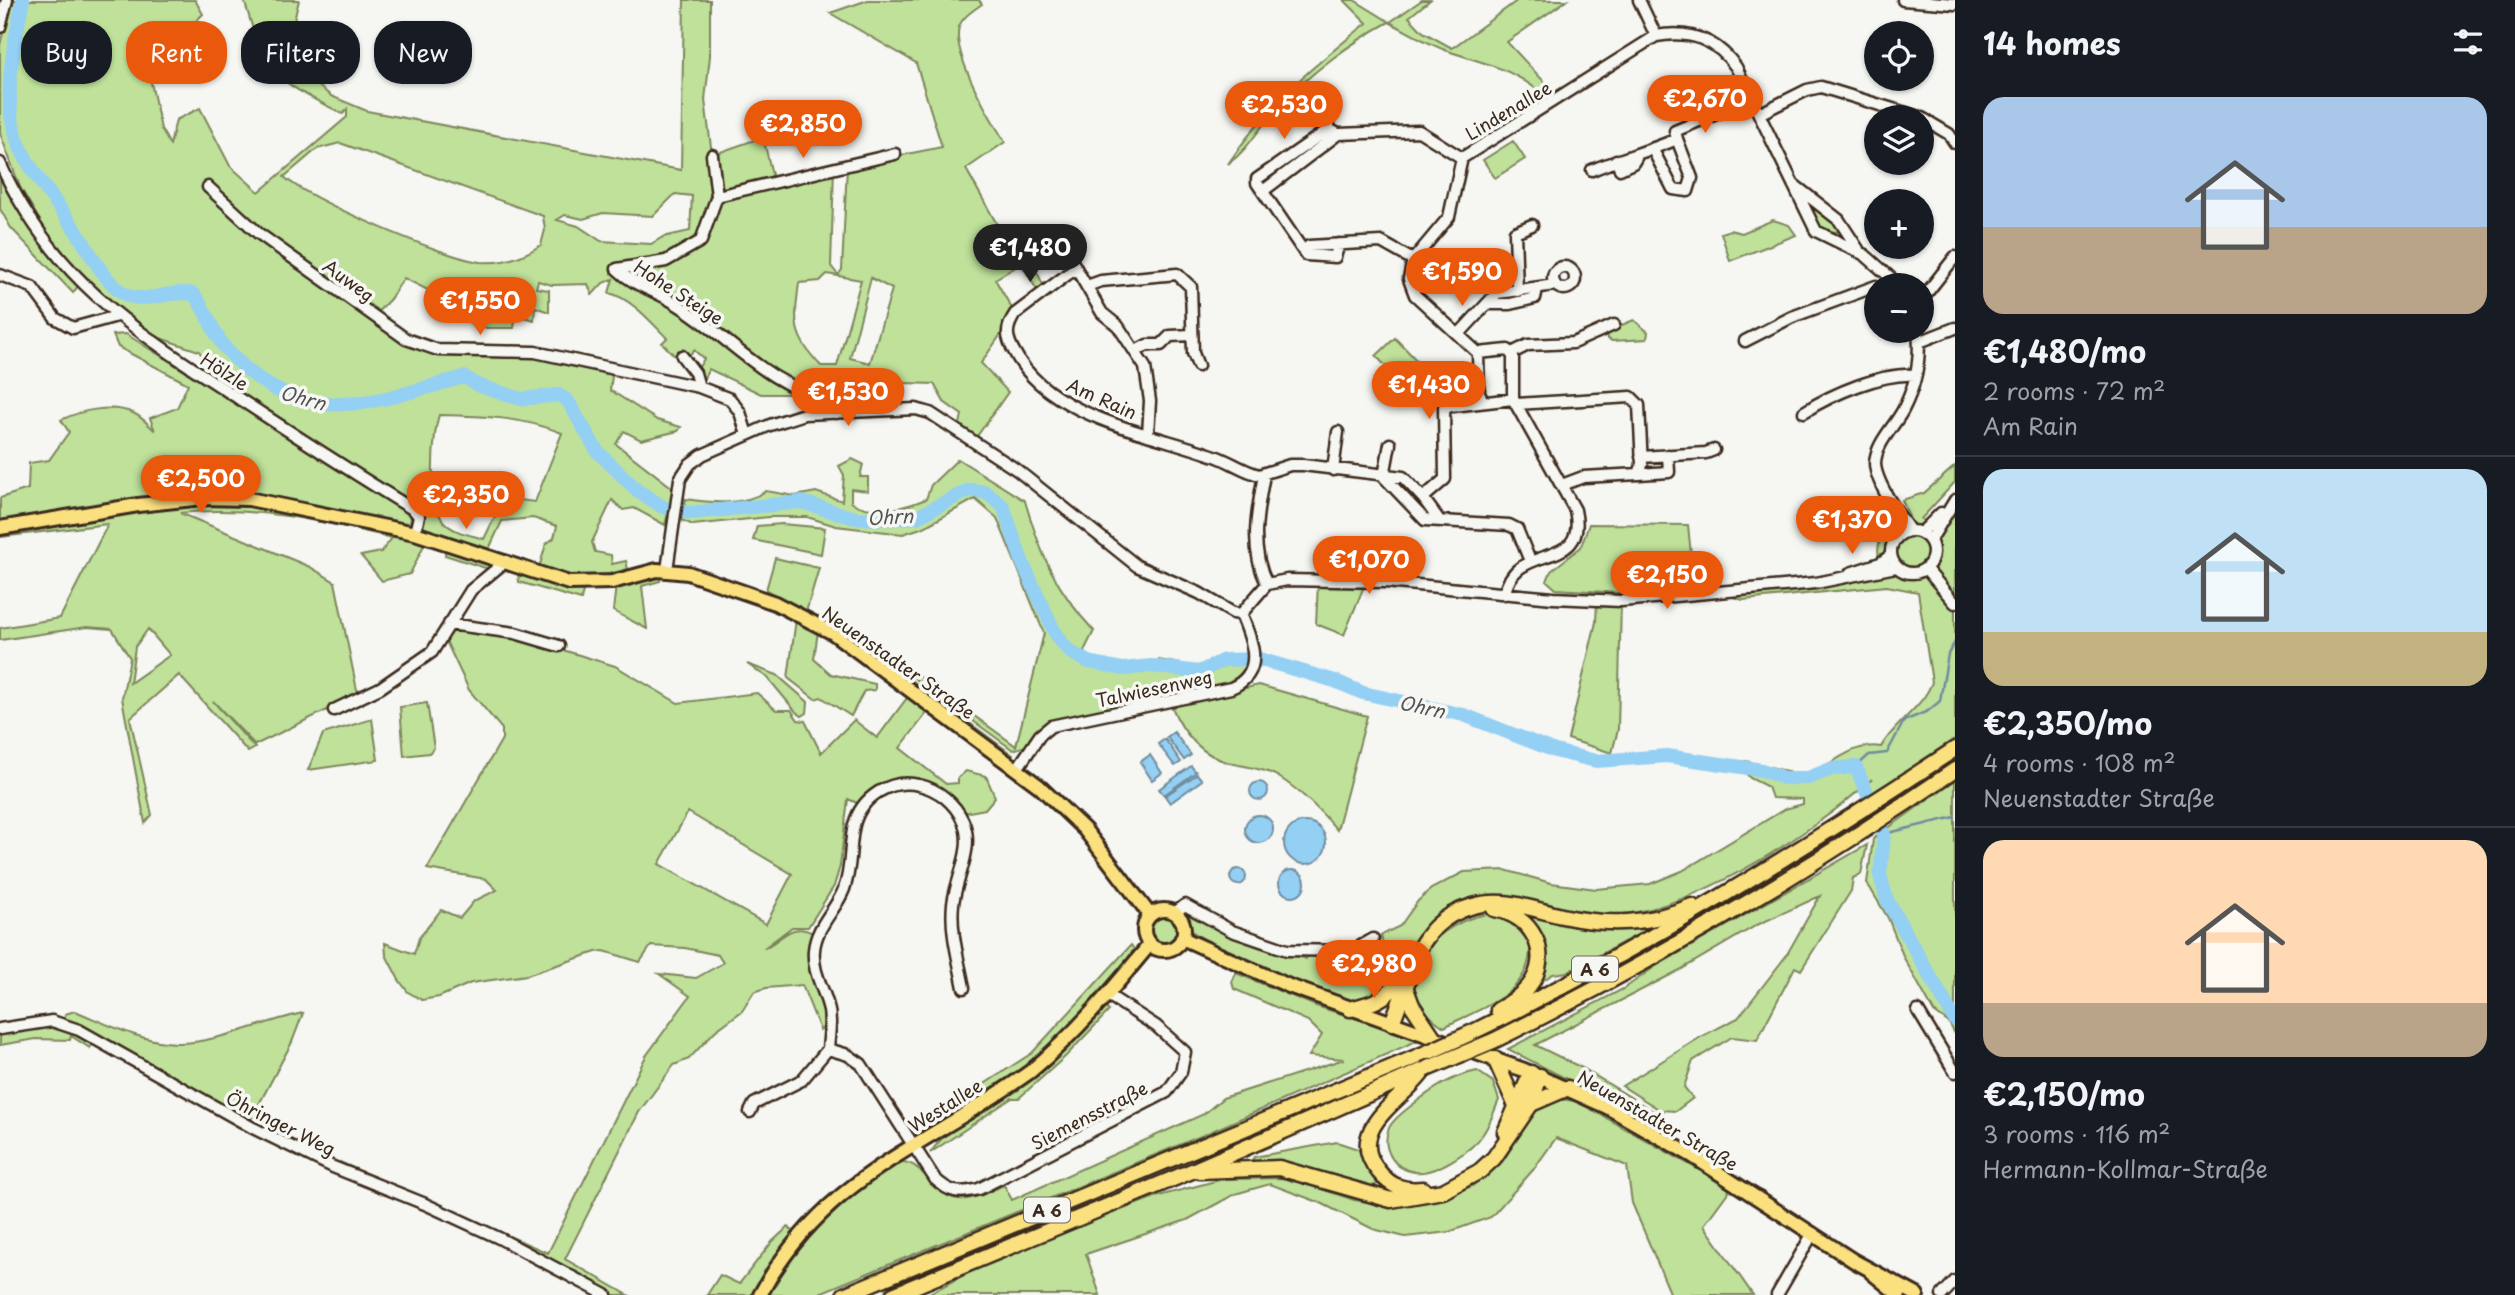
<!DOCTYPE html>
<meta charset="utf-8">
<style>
body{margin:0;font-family:"Playpen Sans",sans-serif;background:#20242c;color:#f1f3f6;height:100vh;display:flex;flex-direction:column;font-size:26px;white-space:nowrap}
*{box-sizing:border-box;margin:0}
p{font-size:23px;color:#9ea1a6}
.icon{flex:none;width:38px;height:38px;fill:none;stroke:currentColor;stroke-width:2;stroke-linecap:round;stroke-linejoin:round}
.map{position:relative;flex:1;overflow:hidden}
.side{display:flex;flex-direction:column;background:#171b24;width:560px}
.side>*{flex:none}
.guide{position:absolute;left:21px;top:21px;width:665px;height:63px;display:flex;gap:14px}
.buttons{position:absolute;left:1864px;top:21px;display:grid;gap:14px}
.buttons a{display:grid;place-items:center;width:70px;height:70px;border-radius:50%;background:#171b24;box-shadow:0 2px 5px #0004;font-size:35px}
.price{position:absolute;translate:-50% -60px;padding:0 16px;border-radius:24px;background:#ea580c;color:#fff;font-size:23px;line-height:46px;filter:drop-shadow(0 2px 4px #0008)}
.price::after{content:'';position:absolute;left:50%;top:42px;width:21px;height:16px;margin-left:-10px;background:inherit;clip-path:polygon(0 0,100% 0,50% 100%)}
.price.selected{background:#222;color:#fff}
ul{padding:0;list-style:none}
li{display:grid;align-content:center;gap:14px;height:371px;padding:0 28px}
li+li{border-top:2px solid #363941}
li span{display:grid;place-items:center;height:217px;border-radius:21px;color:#555}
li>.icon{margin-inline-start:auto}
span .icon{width:126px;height:126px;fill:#fffc;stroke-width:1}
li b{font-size:30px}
h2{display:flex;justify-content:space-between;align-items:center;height:84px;padding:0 28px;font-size:30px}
.tag{padding:0 24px;border-radius:28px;background:#171b24;box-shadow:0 2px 5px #0004;font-size:24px;line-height:63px}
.tag.selected{background:#ea580c;color:#fff}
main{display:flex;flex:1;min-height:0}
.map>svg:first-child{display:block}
</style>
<main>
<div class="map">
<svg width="1955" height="1295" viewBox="0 0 1955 1295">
<rect width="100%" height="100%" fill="#f6f6f2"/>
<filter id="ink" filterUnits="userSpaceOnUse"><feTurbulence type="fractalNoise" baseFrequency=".0143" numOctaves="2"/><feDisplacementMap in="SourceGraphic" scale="14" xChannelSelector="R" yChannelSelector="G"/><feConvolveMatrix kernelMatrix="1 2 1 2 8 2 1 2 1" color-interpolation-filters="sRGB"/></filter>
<g filter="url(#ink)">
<!-- green -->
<path fill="#bfe19a" stroke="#7d865c" stroke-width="2" fill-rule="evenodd" d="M11,0H195L203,14L162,54L150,78L161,129L170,145L176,120L200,108L230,166L259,192L347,117V109L343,114C315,99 280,86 264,57C255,40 250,18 244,0H299L291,33L289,62L331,96L367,111L681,170L684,0H710V56L705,100L712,155L763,137L774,183L834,168L831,266L838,275L842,270L847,166L942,147L916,63L830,13L868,0H979L982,4C974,10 962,17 959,27C951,54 991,119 1005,142L966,169L1012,251L1055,231L1062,244L1031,259L1045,289L1039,293L1021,264L995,279L1015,314L981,363L1008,392L973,442L958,433L962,415L944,402L934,384L904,383L901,392L885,385L876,403H868L865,389L848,398V412L836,413L833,403L804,394H761L709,369L699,387L695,373L704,359L694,350L682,363L662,343L667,338C651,322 631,298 609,293L613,279L603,283L592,295L588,284L552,285L538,281L536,288L549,290V312L535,307L534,320L516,315L514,328H476L452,306L427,297L428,290L404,278L390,299L373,317L438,350L535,352L613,369L610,390L657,420L681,427L678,431L641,440L624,431L616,444L674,489L665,525L634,508L623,510L612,500L592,542L595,552L611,555L612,564L626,561L628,569C590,580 576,580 539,568L546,544L554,538L557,526L533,518L502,521L489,549L421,531L424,518L417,502L402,497L340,460L215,377L199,351L154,336L98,294L55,246L20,187L0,133V45ZM340,143L543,216L545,230L541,245C523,257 502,264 480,262C443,257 312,201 284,177L317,149ZM675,194L692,196L690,231L663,237L651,244L601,241L578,226L557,220L565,215L583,219L603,213L653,216ZM637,266L662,283L676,303L617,269ZM827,274L861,280L837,366H821C792,336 794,322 799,283L820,281ZM871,278L892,289L870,363L850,358ZM439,415C483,416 522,417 562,433L535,502L504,498L484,539C471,535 454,533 444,522C428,505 432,437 439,415Z
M1344,0H1354L1390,22L1422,0H1430L1409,17L1423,32L1452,48L1518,0H1567L1507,42L1553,91L1545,96C1511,67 1488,65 1448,51C1428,44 1409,32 1389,22C1350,43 1309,74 1278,107C1260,126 1249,149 1228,164C1270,101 1309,70 1367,23Z
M1513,141L1525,159L1495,178L1483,160Z
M0,169L24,220L78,286L73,293L11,228L0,209Z
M1809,204L1831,217L1839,232L1823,231L1814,222Z
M1773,220L1789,225L1796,235L1730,261L1721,233L1730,230L1742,233Z
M1634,320L1648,332L1647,339L1612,341L1608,339L1607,331Z
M126,334L408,512L411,518L410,524L395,525L255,493L179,495L228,498L426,541L410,574L382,581L361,556L381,552L392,538C322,521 252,505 180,513L310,567L335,582L358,695L255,745L213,701L255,748L248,752L179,675L130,718L152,815L145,823L122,698L130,658L112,629L87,627L0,640V628L60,618L108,524L0,537V498L28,489L29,463L49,460L69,432L61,420C81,410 112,404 133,413C141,416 149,425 155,431L150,418L177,408L188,384L118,347L113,335ZM148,629L170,655L130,683L135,647Z
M1395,338L1423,367L1404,385L1376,356Z
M852,459L863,464L860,477H868V491L851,489V502C874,516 902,509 926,499L931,485L958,459L1025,501C1041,555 1055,589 1094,631L1084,651L1089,661L1132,666L1159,660L1207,669L1239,659L1249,661V671L1236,684L1039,731L1026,746L1013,750L874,649L877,646L1016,746L1044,633L997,518L975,499L924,527L903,534L836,526L807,517H769L693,525L681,520L686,499C712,503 743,506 766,491L795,496L816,492L842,501L844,475L839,466Z
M1955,466V482L1921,519L1930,526L1955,500V749L1874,796L1865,788L1872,779C1812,834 1680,921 1597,915C1553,911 1514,886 1468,899C1410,916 1414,964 1378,992C1370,998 1358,1001 1348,1001C1326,1000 1208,945 1189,929L1183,912L1215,928L1306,959L1308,955L1323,956L1322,974L1336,975L1337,967L1380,969L1384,951L1381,935L1400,926L1418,901L1431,889L1464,872L1505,870L1551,883L1596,889L1650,884L1682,871L1785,809L1803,804V799L1772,798L1768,787L1750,778L1740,766L1745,761C1759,763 1794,775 1805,773C1835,767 1849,742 1881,747C1894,723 1923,708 1932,682L1918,592L1887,586L1743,600L1715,592L1816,583L1896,567L1890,556L1880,563C1873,539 1887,524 1909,517L1902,500L1924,493Z
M782,524L825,528L821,554L753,540L757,526Z
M1589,524L1688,525L1694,585L1622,593L1556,589L1547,581L1551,571L1581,547Z
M446,547L498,564L492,570L445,555Z
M775,558L819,568L806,612L766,590Z
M518,572L583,591L581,600L519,582Z
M658,574L660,581L642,586L647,629L613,611L616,585Z
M1318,583L1365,584L1344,635L1316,624Z
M1597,601H1621L1618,729L1612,753L1568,739L1596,622Z
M796,619L818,631L814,659L831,674L875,684V690L864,691L851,716L821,697L815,699L788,678Z
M450,630L514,635L615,666L678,703L757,693L776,710H791L798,720L805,721L821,753L854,720L877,738L910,694L930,709L900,748L946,784L958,783V778L966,771L986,776L995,797L985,809L964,813C932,770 898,766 857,803L848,799L840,866L834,886L808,927H792L764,948C782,940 791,921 813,933C804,978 821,985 825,1026L820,1030L802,985L766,988L754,992L742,1011L715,1031L689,1059L674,1065L639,1112L565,1259L628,1295H606L551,1263L337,1167L340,1162L548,1253L646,1056L690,996L659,974L696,978L723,963L718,955L685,948L651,946L640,962L604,951L596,952L527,975L471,983L439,997L422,1000L408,992L399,980L386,955L385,943L414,954L419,938L441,910L460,918L474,901L497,890L486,879L427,869L502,739V729L469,690L445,639ZM688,812L792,874L766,924L659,864Z
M875,653L1013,755L1011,759L875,656Z
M747,664L777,675L808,702L807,713L802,716L796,712L768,678Z
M1259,685L1367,716L1337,830C1319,809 1300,790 1277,776C1263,768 1246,767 1230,763C1200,755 1182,732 1171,705Z
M427,703L434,748L429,753L404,756L400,707Z
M372,719L378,760L308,770L323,734Z
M1955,780V1034L1949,1023L1934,1012L1904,958L1888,918L1867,883L1873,839Z
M1867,845L1861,874L1853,878L1851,891L1801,970L1795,967L1757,1040L1732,1037L1693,1061L1684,1087L1693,1098L1676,1111L1660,1110L1622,1086L1704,1035L1738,1018L1786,956L1820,896L1757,925L1680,970L1535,1045L1584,1069L1666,1119L1661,1127L1508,1049L1625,988L1653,968Z
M1524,908L1662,922L1567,972L1553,974L1531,988L1541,968L1521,914Z
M1144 930a20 20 0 1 1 40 0a20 20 0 1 1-40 0Z
M1496,913C1504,917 1513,921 1520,927C1528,933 1531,942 1530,951C1528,996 1478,1009 1444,1027C1376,983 1436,917 1496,913Z
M1131,945L1134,949L1104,992L1068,1026L1062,1038L1034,1062L929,1126H920L1032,1053Z
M1236,973L1316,1006L1421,1039L1201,1136L815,1295H769C790,1239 846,1193 896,1163C924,1154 932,1204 967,1199C979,1198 992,1190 1004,1185L1012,1200L1204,1114L1223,1098L1344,1059L1309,1056L1322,1035L1308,1021L1234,989L1232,982Z
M1104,1006L1109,1011L1066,1056L1019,1098H1012L930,1153C955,1117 1001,1097 1037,1071C1063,1053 1083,1029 1104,1006Z
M75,1011C107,1024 142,1042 177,1043C212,1044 266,1021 303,1013L292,1042L249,1123L114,1044L65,1021V1014Z
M56,1025L94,1041L90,1048L71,1036L70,1040L36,1039L0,1045V1033Z
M1477,1071L1493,1082L1499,1100C1494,1111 1490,1124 1483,1134C1473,1150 1435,1175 1415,1172C1393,1169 1381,1148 1389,1128C1393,1118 1411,1106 1420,1099C1439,1085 1454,1076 1477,1071Z
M1559,1099L1576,1101L1731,1188L1704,1225L1753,1295H1671L1632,1203L1627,1166L1556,1138L1533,1170L1491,1217L1449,1232L1405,1237L1373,1229L1321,1203L1270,1184L1235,1194L1187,1220L1086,1254L1100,1295H926L1003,1255L1155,1197L1223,1179L1290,1178L1354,1200L1396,1206L1433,1201L1472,1186L1503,1161L1530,1117L1545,1103Z
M1337,1142L1358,1149L1378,1184L1373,1186L1281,1161L1251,1162L1254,1157Z
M788,1227L798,1237L760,1295H707L720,1275L739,1284L772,1242Z"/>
<!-- water -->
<path fill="#94cff4" stroke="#708d9e" stroke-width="2" d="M1174,732L1191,755L1184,760L1167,737Z
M1165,739L1181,762L1175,766L1158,744Z
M1150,755L1162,773L1152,780L1140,762Z
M1191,766L1196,772L1164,795L1159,789Z
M1197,774L1202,780L1170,803L1165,796Z
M1250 791a9 9 0 1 1 18 0a9 9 0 1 1-18 0Z
M1245 829a14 14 0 1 1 28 0a14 14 0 1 1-28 0Z
M1284 843a21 21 0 1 1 42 0a21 21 0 1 1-42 0Z
M1230 877a8 8 0 1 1 16 0a8 8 0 1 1-16 0Z
M1279 883a13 13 0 1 1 26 0a13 13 0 1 1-26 0Z"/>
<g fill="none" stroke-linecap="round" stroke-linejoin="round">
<!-- stream -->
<path stroke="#708d9e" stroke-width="2.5" d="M1856,767L1869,755L1887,753L1904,721L1928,711L1940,701L1948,654L1955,642
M1884,834L1955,817"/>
<!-- river -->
<path stroke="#94cff4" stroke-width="14" d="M23,0C14,45 1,97 18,142C31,174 57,202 76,231C89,250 104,282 125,294C143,305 171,289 193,294C204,304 213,334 226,349C302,433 370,403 464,377L480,386L521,399L559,395L568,401L597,451L638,491L663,507L689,513L801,502L855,518L892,519L917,517L969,490L985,492L1003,506L1023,564L1057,637L1070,652L1089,662L1123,669L1151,666L1199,672L1224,660L1259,659L1335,681L1363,693L1464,715L1555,751L1596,761L1667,756L1762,770L1784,778H1808L1831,769L1856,767L1884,834L1880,875L1887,900L1955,1020"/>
<!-- minor casing -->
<g stroke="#3b2a1e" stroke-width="15">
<path id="minor" d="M1639,0L1656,36
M1903,0L1955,4
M0,27L7,0
M1759,114L1807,90L1821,87L1919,117
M1922,118L1949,134L1955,143
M1329,124V129L1338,134L1419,131L1462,158
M1329,129L1257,179V183L1306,255L1335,257L1339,244
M1653,150L1673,189L1688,191L1692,178L1677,139
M712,155L717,196L701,241L666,261L617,269C632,284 650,289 668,299C724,330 764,386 829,399L836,413
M1616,160L1620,169L1633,163L1636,158
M0,163C52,279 136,332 238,398C296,436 355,474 414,510L419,516L415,533
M1592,170C1621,158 1647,152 1677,139L1675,131L1752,99
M1793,184L1839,220L1858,249
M208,187L258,233L406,339L438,350L535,352L699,387L730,399L740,412L747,435
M1263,191L1338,134
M717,196L895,154
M1062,244L1102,313L1118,326L1145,367L1150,401L1148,434
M1305,250L1309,246L1381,242L1413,260
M1553 278a11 11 0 1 1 22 0a11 11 0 1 1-22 0Z
M1076,268L1015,314C1005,329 1006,338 1015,353C1049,418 1152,433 1215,456C1230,461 1243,471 1259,475L1290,465H1303L1403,477L1423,498L1439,520
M0,275L32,287L55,318L73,328L117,316
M1087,286L1101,281L1177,274L1191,287L1193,353L1198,366
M1517,291L1515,232L1532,225
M1922,299L1955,257
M1487,304H1510L1535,298L1537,289
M1459,334L1497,293L1555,285
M1745,341L1792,317L1876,286
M1919,342L1955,328
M1136,351L1147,345H1161L1170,336L1192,335
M1478,353L1415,295L1409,279L1413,260L1449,217L1462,158L1656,36C1690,30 1716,39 1736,67L1816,231L1865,255L1899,285
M1478,353L1508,350L1513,356V399L1575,510C1589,574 1514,539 1505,594
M1478,353L1479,394L1484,402
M1512,353L1528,345L1573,343L1614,325
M682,356L695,373L699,387
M1516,404L1631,397L1639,405L1642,465L1639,474L1583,477L1562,485
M1804,412C1832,394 1883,372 1916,375
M1641,457L1706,453L1714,450
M1333,470L1338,432
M1639,474L1669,472L1668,455
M1264,475C1257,512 1249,548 1267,584
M1384,476L1390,444
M1384,477L1425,520L1509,525L1517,529L1530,561
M1886,496L1898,536
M1423,498L1445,479L1444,407L1513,399
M1891 552a21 21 0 1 1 42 0a21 21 0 1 1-42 0Z
M1910,531C1899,516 1875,481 1875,463C1876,443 1894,427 1903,410C1916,385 1921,358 1918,331
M1921,533L1941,513
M1930,541L1955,500
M1926,569L1955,603
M667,570L680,479L690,464L702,455L770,425L804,414L916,409L930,413L1017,470L1137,566L1199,593L1233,613L1241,614
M1850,573L1880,563L1890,556
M1241,614L1267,584L1287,580L1386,582L1553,598L1621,601L1816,583L1896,567
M449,624L515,633L559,646
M334,710L380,688L432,652L471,590L506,561
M1017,769L1040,735L1051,726L1231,688C1265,673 1253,642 1241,614
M1174,913L1185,905L1232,931L1287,950L1352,951L1373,939
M964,988C959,961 950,932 953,904C956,877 975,848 963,821C955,803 938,789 919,785C891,778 861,797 854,825C849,846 852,868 844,889C836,910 816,926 814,950C812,971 823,987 828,1006C832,1020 829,1035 828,1049L848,1055L861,1064L935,1179C950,1193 959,1194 979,1189L1167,1092L1181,1072L1185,1052L1156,1026L1108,995
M1918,1011L1955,1072
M0,1029L52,1021L79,1030L253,1128L333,1167L425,1204L499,1238L606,1295
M750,1112L754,1104L802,1080L828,1049
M1777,1295L1813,1233
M1942,1295L1955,1281"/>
</g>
<!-- major casing -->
<g stroke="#3b2a1e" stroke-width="18">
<path id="major" d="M0,528L138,505L203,498L249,499L415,533L569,583L612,582L657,570L688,573L775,603L833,633L1039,786L1085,830L1150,915
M1144 930a20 20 0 1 1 40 0a20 20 0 1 1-40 0Z
M1182,938L1289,986L1524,1070L1607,1107L1691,1155L1854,1261L1917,1295
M1871,1272L1899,1295
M760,1295C825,1174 927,1147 1031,1071C1076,1033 1113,989 1150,944"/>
</g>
<!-- highway casing -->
<g stroke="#3b2a1e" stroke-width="19">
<path id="highway" d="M1494,909C1531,914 1554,954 1529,986C1521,996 1509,1004 1498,1010
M1406,989L1412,1005L1434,1038
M1350,1009C1364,1005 1379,1002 1389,992C1420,960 1420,921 1473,906C1505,897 1531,909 1562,916C1608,926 1649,925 1692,906
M1392,1023L1415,962
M1473,1032C1641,949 1799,852 1955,749
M1493,1041C1657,961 1804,873 1955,770
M1495,1059L1515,1104
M1531,1104L1568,1088
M1505,1132L1531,1073
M1200,1171L1279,1168L1391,1200L1443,1191L1480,1171L1494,1158L1531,1104L1540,1076
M1423,1189C1404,1191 1391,1187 1379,1172C1342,1128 1406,1099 1424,1070
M844,1295L1431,1051
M893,1295L1192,1171L1424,1070"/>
</g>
<!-- minor -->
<use href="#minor" stroke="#f6f6f2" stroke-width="10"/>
<!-- major -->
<use href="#major" stroke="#fbe080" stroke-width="12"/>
<!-- highway -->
<use href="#highway" stroke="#fbe080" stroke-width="14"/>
<!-- highway-bridge casing -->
<g stroke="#3b2a1e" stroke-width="19" stroke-linecap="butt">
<path id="highway-bridge" d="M1431,1051L1473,1032
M1424,1070L1493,1041"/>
</g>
<!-- highway-bridge -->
<use href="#highway-bridge" stroke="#fbe080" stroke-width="14"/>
</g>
</g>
<g text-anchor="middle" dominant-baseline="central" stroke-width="7" stroke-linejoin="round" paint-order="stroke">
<!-- shield labels -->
<g fill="#f6f6f2" stroke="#73675e" stroke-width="2">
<rect x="1572" y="956.5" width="46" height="25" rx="5"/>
<rect x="1024" y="1197.5" width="46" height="25" rx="5"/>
</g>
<g font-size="16" font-weight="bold" fill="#3b2a1e">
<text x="1595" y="969">A 6</text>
<text x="1047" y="1210">A 6</text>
</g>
<!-- street labels -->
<g font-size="18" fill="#3b2a1e" stroke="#f6f6f2">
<text transform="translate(1508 110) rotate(-31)">Lindenallee</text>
<text transform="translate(349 280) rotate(36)">Auweg</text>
<text transform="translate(679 292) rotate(33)">Hohe Steige</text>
<text transform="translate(225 371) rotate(33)">Hölzle</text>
<text transform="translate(1102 398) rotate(24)">Am Rain</text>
<text transform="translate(899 662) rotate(35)">Neuenstadter Straße</text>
<text transform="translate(1154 688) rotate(-12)">Talwiesenweg</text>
<text transform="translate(945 1105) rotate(-32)">Westallee</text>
<text transform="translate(1089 1115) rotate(-27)">Siemensstraße</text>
<text transform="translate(1658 1120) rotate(30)">Neuenstadter Straße</text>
<text transform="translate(281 1123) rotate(27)">Öhringer Weg</text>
</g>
<!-- water labels -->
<g font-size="19" font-style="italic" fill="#515354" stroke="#f6f6f2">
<text transform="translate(303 397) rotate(15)">Ohrn</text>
<text transform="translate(890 516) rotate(-3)">Ohrn</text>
<text transform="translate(1422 706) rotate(12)">Ohrn</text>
</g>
</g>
</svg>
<div class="buttons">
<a><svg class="icon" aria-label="locate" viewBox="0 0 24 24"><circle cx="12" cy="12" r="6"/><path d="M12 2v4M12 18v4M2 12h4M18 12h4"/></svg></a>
<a><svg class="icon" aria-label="layers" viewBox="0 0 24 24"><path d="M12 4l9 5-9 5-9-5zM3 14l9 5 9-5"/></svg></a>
<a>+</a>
<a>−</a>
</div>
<b class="price" style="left:1705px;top:135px">€2,670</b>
<b class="price" style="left:1284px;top:141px">€2,530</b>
<b class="price" style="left:803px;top:160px">€2,850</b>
<b class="price selected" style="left:1030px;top:284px">€1,480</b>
<b class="price" style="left:1462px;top:308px">€1,590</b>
<b class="price" style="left:480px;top:337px">€1,550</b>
<b class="price" style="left:1429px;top:421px">€1,430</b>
<b class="price" style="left:848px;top:428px">€1,530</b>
<b class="price" style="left:201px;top:515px">€2,500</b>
<b class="price" style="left:466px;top:531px">€2,350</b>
<b class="price" style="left:1852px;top:556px">€1,370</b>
<b class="price" style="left:1369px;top:596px">€1,070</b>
<b class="price" style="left:1667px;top:611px">€2,150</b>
<b class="price" style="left:1374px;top:1000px">€2,980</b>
<div class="guide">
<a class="tag">Buy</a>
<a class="tag selected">Rent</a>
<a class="tag">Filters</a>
<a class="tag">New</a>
</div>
</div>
<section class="side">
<h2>14 homes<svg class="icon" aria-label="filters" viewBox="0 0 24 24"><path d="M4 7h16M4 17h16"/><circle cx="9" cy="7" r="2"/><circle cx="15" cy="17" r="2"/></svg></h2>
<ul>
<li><span style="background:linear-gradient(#a9c7e8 60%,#b9a48a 0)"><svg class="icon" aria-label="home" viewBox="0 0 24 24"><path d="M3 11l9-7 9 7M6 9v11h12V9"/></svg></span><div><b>€1,480/mo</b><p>2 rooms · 72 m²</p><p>Am Rain</p></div></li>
<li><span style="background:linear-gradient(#bfe0f5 75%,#c2b280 0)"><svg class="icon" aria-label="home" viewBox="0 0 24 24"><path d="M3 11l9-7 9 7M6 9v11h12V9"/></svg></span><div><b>€2,350/mo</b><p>4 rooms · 108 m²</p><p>Neuenstadter Straße</p></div></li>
<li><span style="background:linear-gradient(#ffd9b3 75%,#b9a48a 0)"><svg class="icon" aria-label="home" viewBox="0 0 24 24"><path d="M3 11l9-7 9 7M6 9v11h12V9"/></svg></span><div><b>€2,150/mo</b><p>3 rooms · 116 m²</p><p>Hermann-Kollmar-Straße</p></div></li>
</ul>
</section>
</main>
